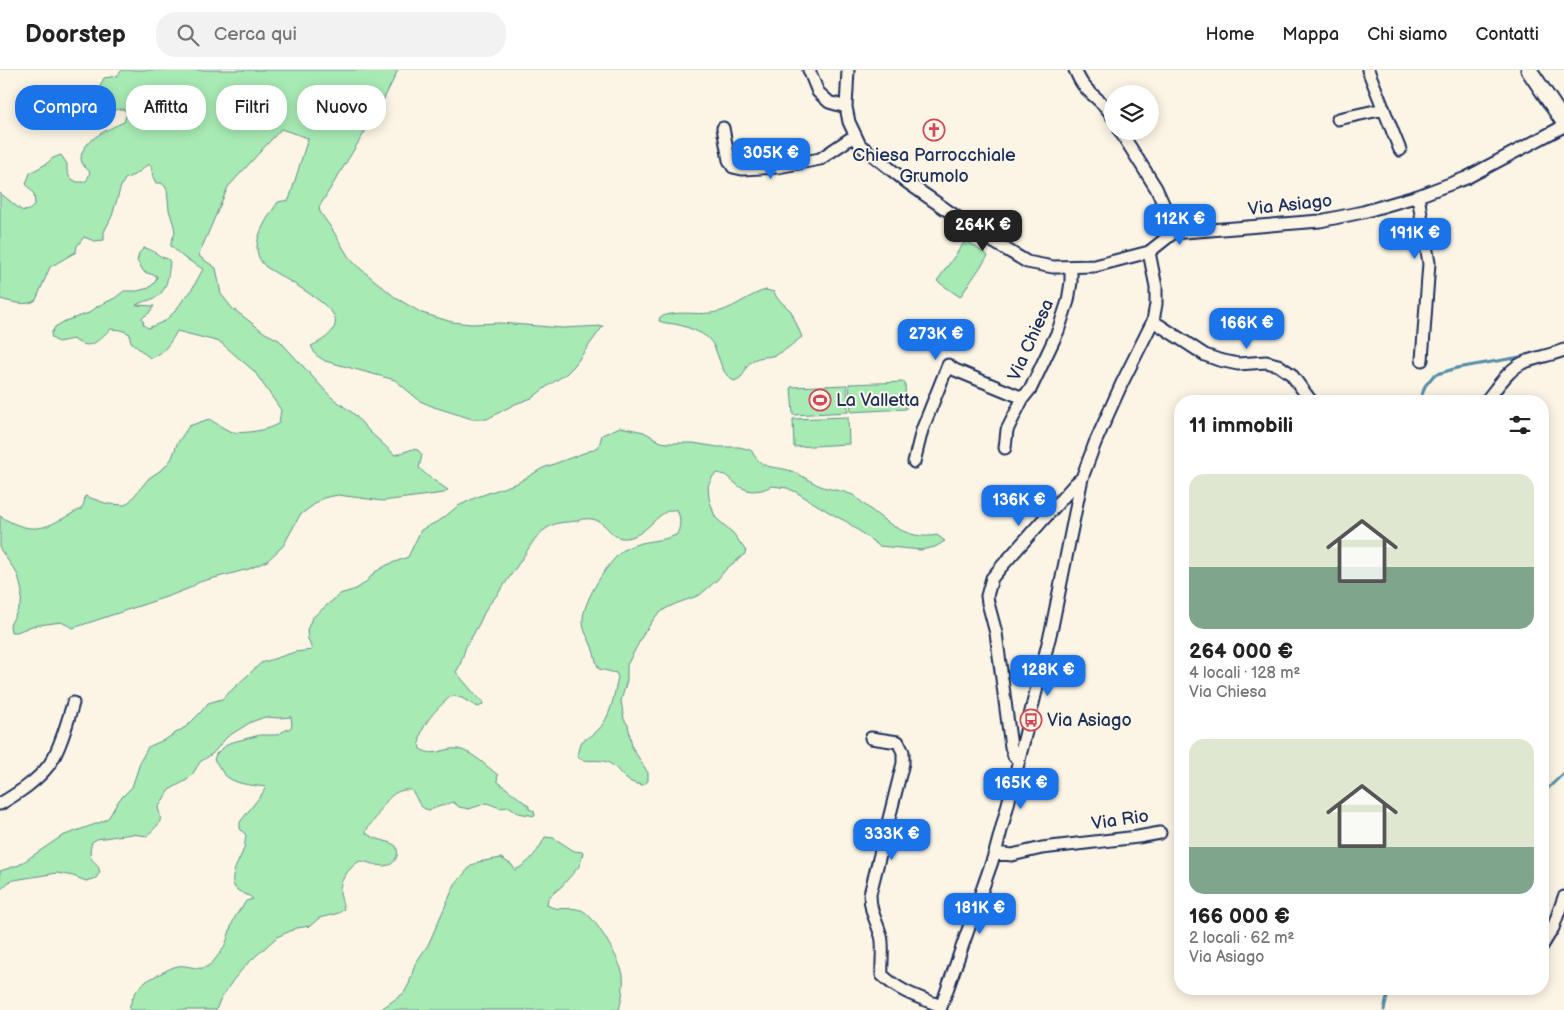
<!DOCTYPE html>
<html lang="it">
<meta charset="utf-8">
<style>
body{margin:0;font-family:"Balsamiq Sans",sans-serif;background:#f2f2f2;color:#222;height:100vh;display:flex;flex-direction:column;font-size:19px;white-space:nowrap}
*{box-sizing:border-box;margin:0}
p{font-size:16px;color:#767676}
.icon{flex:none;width:28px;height:28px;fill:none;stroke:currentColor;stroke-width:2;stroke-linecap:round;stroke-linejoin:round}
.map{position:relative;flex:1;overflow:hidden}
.side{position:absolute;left:1174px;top:325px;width:375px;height:600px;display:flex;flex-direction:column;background:#fff;border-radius:20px;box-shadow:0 2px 12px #0003}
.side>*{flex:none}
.top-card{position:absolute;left:15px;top:15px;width:475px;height:45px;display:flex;gap:10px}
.tools{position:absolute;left:1104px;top:15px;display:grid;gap:10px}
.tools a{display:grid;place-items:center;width:55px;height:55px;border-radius:50%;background:#fff;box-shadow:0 2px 12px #0003;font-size:25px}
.price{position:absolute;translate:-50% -42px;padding:0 11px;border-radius:10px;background:#1a73e8;color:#fff;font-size:16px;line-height:32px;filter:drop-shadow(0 1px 2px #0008)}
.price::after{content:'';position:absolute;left:50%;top:30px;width:15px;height:11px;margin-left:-8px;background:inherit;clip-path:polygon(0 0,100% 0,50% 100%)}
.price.on{background:#222;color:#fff}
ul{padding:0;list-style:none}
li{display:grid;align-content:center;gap:10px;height:265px;padding:0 15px}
li span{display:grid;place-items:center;height:155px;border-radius:15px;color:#555}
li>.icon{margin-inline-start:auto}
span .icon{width:90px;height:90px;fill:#fffc;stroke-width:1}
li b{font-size:21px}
h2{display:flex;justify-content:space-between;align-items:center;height:60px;padding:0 15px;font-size:21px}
.chip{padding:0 18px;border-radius:20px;background:#fff;box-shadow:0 2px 12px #0003;font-size:18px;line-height:45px}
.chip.on{background:#1a73e8;color:#fff}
header{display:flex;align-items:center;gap:30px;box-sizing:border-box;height:70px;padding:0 25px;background:#fff;border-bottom:1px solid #e0e0e0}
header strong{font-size:24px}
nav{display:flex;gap:28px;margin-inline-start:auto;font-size:18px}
.search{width:350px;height:45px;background:#f2f2f2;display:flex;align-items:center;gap:12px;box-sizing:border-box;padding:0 18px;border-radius:20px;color:#767676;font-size:19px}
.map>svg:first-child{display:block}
</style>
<header>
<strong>Doorstep</strong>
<div class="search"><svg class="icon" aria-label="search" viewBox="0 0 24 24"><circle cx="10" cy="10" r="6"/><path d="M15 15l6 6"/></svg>Cerca qui</div>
<nav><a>Home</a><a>Mappa</a><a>Chi siamo</a><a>Contatti</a></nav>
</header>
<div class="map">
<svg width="1564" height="940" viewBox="0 0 1564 940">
<rect width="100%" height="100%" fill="#fcf5e5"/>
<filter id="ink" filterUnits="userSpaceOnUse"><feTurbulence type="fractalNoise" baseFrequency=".02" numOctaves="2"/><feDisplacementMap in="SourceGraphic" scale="10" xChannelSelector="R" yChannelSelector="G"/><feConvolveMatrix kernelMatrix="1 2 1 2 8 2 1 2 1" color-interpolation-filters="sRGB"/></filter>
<g filter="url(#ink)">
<!-- green -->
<path fill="#a7eab4" stroke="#618c89" d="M122,0H398L380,37L319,137L320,142L332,159L348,186L356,195L396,228L422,243L452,252L471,254L500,253L562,258L603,256L574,296L566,304L549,315L532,328L515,334L487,349H472L434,337L420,331L395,310L325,291L316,285L311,276C322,271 338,262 335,248C331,233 280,206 266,197C245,178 266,150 278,132L289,130L308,68L281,59L228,117L199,184L200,187L216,198L221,224L232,238L265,263L279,270L331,327L354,344L370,362L395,385L413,379L418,380L422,385L419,398L429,407L448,420L444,423L383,431L338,425L323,428L300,445L283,476L267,491L249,499L199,512L190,518L169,526L73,558L61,552L32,556L17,562H11L10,555L21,534L22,522L18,505L0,479V446C19,458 36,463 56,452C65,448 72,443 81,439L84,433L85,426L108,434L125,435L130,431L149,408L164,398L172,388L177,374L189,356L209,349C216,353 225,360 233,362C245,364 270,360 279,353L281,340L254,301L220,272L177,261C171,272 163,285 150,288L132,273L130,270V264L121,260L111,259C96,271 92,282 73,269L58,272L52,268L51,264L55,257L65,251L89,243L98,236L115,228L124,221H137L149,218L155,212L157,206L144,202L137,191L139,183L144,178C154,179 158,187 168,189L170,192C168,205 168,221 155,228C149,231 142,231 136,235L154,236L149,243L142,248L144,255L148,258L165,251L176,240L185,227L190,223L203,199L183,187L171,176V172L175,163L174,156L169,140L167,120L165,116L161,113H156L153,107L151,95H147L138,103L125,109L121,116L112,146L104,162V170L94,171L84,167L77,176L76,182L50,197L36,230C27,237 11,232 0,229V123L21,140C28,142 32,139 35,133L34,124L26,114L30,103L46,94L53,88L61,85L67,94V101L70,108L77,112H85L88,108L90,102C87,99 84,97 82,93C75,73 110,58 124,52L127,43L123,39C110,39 109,45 100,49C97,50 94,50 91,50L80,42L84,35L97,23L104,8L117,6Z
M966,170L988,186L960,227L937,211Z
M766,220L774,222L777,228L791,241L802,267C793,273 785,282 775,285C767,288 759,286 752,291C743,297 747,307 734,311C718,303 720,279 708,268C701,262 687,257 679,255C672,253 666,254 659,251L660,247C677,240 694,245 711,243C732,241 747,225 766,220Z
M905,312L906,339L851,342L849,314Z
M847,315L848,342L793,345L791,317Z
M848,347L849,374L794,377L793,349Z
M620,357L644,362L661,372L668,373H693L718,377H739L751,380C764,404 774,393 796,403C805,407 814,414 823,417C833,420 844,421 853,425C858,428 861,432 865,435C886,452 908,471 937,465L945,471L935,477L921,480L879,476L847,452L832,444L796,422L787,418L772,416L762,420L753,421L747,420L740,417L725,405L717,403L713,406L708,416L709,428L714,444L716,448L733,463L746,481L744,485L727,498L717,510L700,525L675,534L665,539L656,546L644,563L627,595V610L621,631L624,649L628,655L632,677L648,703V711L643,715C619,712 622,698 607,692C597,688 582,694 577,686L580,673C585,669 592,666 596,662C611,649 614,625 618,607L616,603L599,599C595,591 595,585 592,577C589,569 583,561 583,552C581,533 611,486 627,478C643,470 661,472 676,465C681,459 681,447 677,440C658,437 649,466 626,468C607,470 609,446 583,449C581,449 578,451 576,451C564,453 558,451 547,458C534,466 529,479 521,490C513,502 505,514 497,525C494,529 490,533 487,537C483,545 480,553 475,561C473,566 470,570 467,574C463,583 462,594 456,602L477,627L483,631V634L479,637C468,634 462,624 450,627C436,639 416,659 420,679C436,688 443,677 458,679C473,682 486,696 498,705L497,711L529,736V739L534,741L535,746L518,743L510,737L500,738L487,733L469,739L459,737L453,732L429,740C417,738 418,727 411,720C391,718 384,735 375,749C371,754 367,757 366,763C376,771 386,769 396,776C398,781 398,784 396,788C390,803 371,792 360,791C351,796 341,808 340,818C339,824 343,833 344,839L339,843L319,848L310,856L297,858L277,867L247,894L233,910L219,932L216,940H129C133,920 142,912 160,904C165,901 172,897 178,896C188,894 199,902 208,896C211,894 214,891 216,888C230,873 227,863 235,847C238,841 243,837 246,831L253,829C249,824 241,824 236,819C227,809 239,791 243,781C245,776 245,771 246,765L240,759V752L262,724L266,717C252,715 233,715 223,703C220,699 218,694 214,690L216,684L229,673L260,665H276L290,658L292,656L291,647L279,648L265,647L251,652L227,667L212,684L200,692L192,705L187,710L169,720L158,738C164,754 158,754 147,766L132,764L97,769L92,772C86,795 96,786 100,802L96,808L86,811L73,806L57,803L14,810L9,812L0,820V801L19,795L62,766L104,751L109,747L119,730L132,717L141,690L148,677L166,669L187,656L201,642L208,633L222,629L261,593L295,582L312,580L308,569L307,560L312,548L340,524L356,519L365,513L375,502L387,495L408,487L421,460L442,449L458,436L477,427L517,413L543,398L592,380L599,376L602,365Z
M545,767L554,768L574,781L583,782L580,795L562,816L548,828L547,835C559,842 569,836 581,840C594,844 621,892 623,905C624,915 622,930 619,940H380L404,923L409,914L415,894L428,875L455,814L471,796L478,792L501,788L512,795L515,800C529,794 539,780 545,767Z"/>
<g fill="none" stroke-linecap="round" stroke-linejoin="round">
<!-- stream -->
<path stroke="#558ea7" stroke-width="3" d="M1420,331L1425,316L1434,305L1457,298L1526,286
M1542,724L1564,703
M1384,940L1389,919"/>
<!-- minor casing -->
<g stroke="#1b2f5e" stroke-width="15">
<path id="minor" d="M809,0L818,22L829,32L846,37
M848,0L846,37L849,52L860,75L908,113L987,168L1027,192L1053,197L1095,196L1149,182
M1075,0C1078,6 1080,12 1085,17C1094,28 1104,32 1112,46
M1368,0L1400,80
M1338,49L1384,39
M723,58L729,90L733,97L742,99L778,97L820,89L854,66
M1120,61L1156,118L1166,140L1173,163
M1418,126L1429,193L1422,290
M1153,251L1205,285L1219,290L1238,294L1266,292L1278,295L1291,304L1311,331
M1486,331C1496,319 1510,297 1525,292C1538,287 1551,285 1564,280
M1005,378L1007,360L1023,328L1031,318L1058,261L1068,231L1071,212V197
M914,392L922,360L948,295L955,300L1023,328
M871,668L898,672L903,682V693L870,824C870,842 876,849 881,866C884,875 881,894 882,905C900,922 918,927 941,936
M1019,691L1014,686L1011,677L996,563L988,533L987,526L992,508L1002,496L1075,414L1082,408
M0,734C18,723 36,712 49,695C60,680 68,650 73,633
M995,783L1012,785L1042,778L1138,767L1160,763
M1542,876L1553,858L1564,827
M940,940L995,783L1007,738L1052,557L1082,408L1095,373L1122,313L1153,251L1156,234V217L1149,182L1173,163L1320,151L1363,142L1418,126L1466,108L1564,56"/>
</g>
<!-- major casing -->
<g stroke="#1b2f5e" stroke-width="19">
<path id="major" d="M1529,0L1564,52"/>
</g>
<!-- minor -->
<use href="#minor" stroke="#fcf5e5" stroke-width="11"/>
<!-- major -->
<use href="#major" stroke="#fcf5e5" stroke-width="15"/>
</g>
</g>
<!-- icons -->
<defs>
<g id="church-ring" transform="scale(1.125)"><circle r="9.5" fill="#fcf5e5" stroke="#d1495b" stroke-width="1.5"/><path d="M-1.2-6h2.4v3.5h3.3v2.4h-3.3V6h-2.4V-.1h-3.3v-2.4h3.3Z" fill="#d1495b"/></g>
<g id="stadium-ring" transform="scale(1.125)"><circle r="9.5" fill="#fcf5e5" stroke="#d1495b" stroke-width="1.5"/><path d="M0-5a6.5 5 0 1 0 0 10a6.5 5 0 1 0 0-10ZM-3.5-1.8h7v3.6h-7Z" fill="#d1495b"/></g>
<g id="bus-ring" transform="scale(1.125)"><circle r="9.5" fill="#fcf5e5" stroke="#d1495b" stroke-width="1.5"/><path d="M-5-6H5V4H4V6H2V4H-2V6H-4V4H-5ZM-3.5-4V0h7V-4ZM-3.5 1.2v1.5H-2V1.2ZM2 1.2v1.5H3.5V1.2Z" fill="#d1495b"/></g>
</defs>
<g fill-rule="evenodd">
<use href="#church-ring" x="934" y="60"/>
<use href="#stadium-ring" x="820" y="330"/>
<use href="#bus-ring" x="1031" y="650"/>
</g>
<g text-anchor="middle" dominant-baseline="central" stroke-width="4" stroke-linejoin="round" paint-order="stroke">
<!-- poi labels -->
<g font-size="18" fill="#1b2f5e" stroke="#fcf5e5" text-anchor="start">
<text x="934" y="85" text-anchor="middle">Chiesa Parrocchiale<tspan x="934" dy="21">Grumolo</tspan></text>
<text x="836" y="330">La Valletta</text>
<text x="1047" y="650">Via Asiago</text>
</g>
<!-- street labels -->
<g font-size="18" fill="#1b2f5e" stroke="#fcf5e5">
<text transform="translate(1290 135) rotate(-6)">Via Asiago</text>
<text transform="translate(1031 270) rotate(-66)">Via Chiesa</text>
<text transform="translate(1120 750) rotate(-8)">Via Rio</text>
</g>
</g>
</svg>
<div class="tools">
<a><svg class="icon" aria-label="layers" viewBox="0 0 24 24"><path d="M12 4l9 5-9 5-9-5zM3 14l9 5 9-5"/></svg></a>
</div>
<b class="price" style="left:771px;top:110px">305K €</b>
<b class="price" style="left:1180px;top:176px">112K €</b>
<b class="price on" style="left:983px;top:182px">264K €</b>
<b class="price" style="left:1415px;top:190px">191K €</b>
<b class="price" style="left:1247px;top:280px">166K €</b>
<b class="price" style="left:936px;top:291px">273K €</b>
<b class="price" style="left:1019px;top:457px">136K €</b>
<b class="price" style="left:1048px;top:627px">128K €</b>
<b class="price" style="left:1021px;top:740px">165K €</b>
<b class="price" style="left:892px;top:791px">333K €</b>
<b class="price" style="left:980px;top:865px">181K €</b>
<div class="top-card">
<a class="chip on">Compra</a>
<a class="chip">Affitta</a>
<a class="chip">Filtri</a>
<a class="chip">Nuovo</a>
</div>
<section class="side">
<h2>11 immobili<svg class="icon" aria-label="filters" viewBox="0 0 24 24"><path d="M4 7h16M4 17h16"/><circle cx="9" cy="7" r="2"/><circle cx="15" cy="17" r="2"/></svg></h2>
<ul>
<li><span style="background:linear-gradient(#dfe7d0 60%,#7fa58c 0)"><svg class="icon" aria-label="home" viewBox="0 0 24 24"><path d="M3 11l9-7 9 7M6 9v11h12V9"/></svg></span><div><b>264 000 €</b><p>4 locali · 128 m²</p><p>Via Chiesa</p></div></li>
<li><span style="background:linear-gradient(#dfe7d0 70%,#7fa58c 0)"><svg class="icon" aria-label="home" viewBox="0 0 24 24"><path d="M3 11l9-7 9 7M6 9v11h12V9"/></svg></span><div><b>166 000 €</b><p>2 locali · 62 m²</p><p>Via Asiago</p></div></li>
</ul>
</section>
</div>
